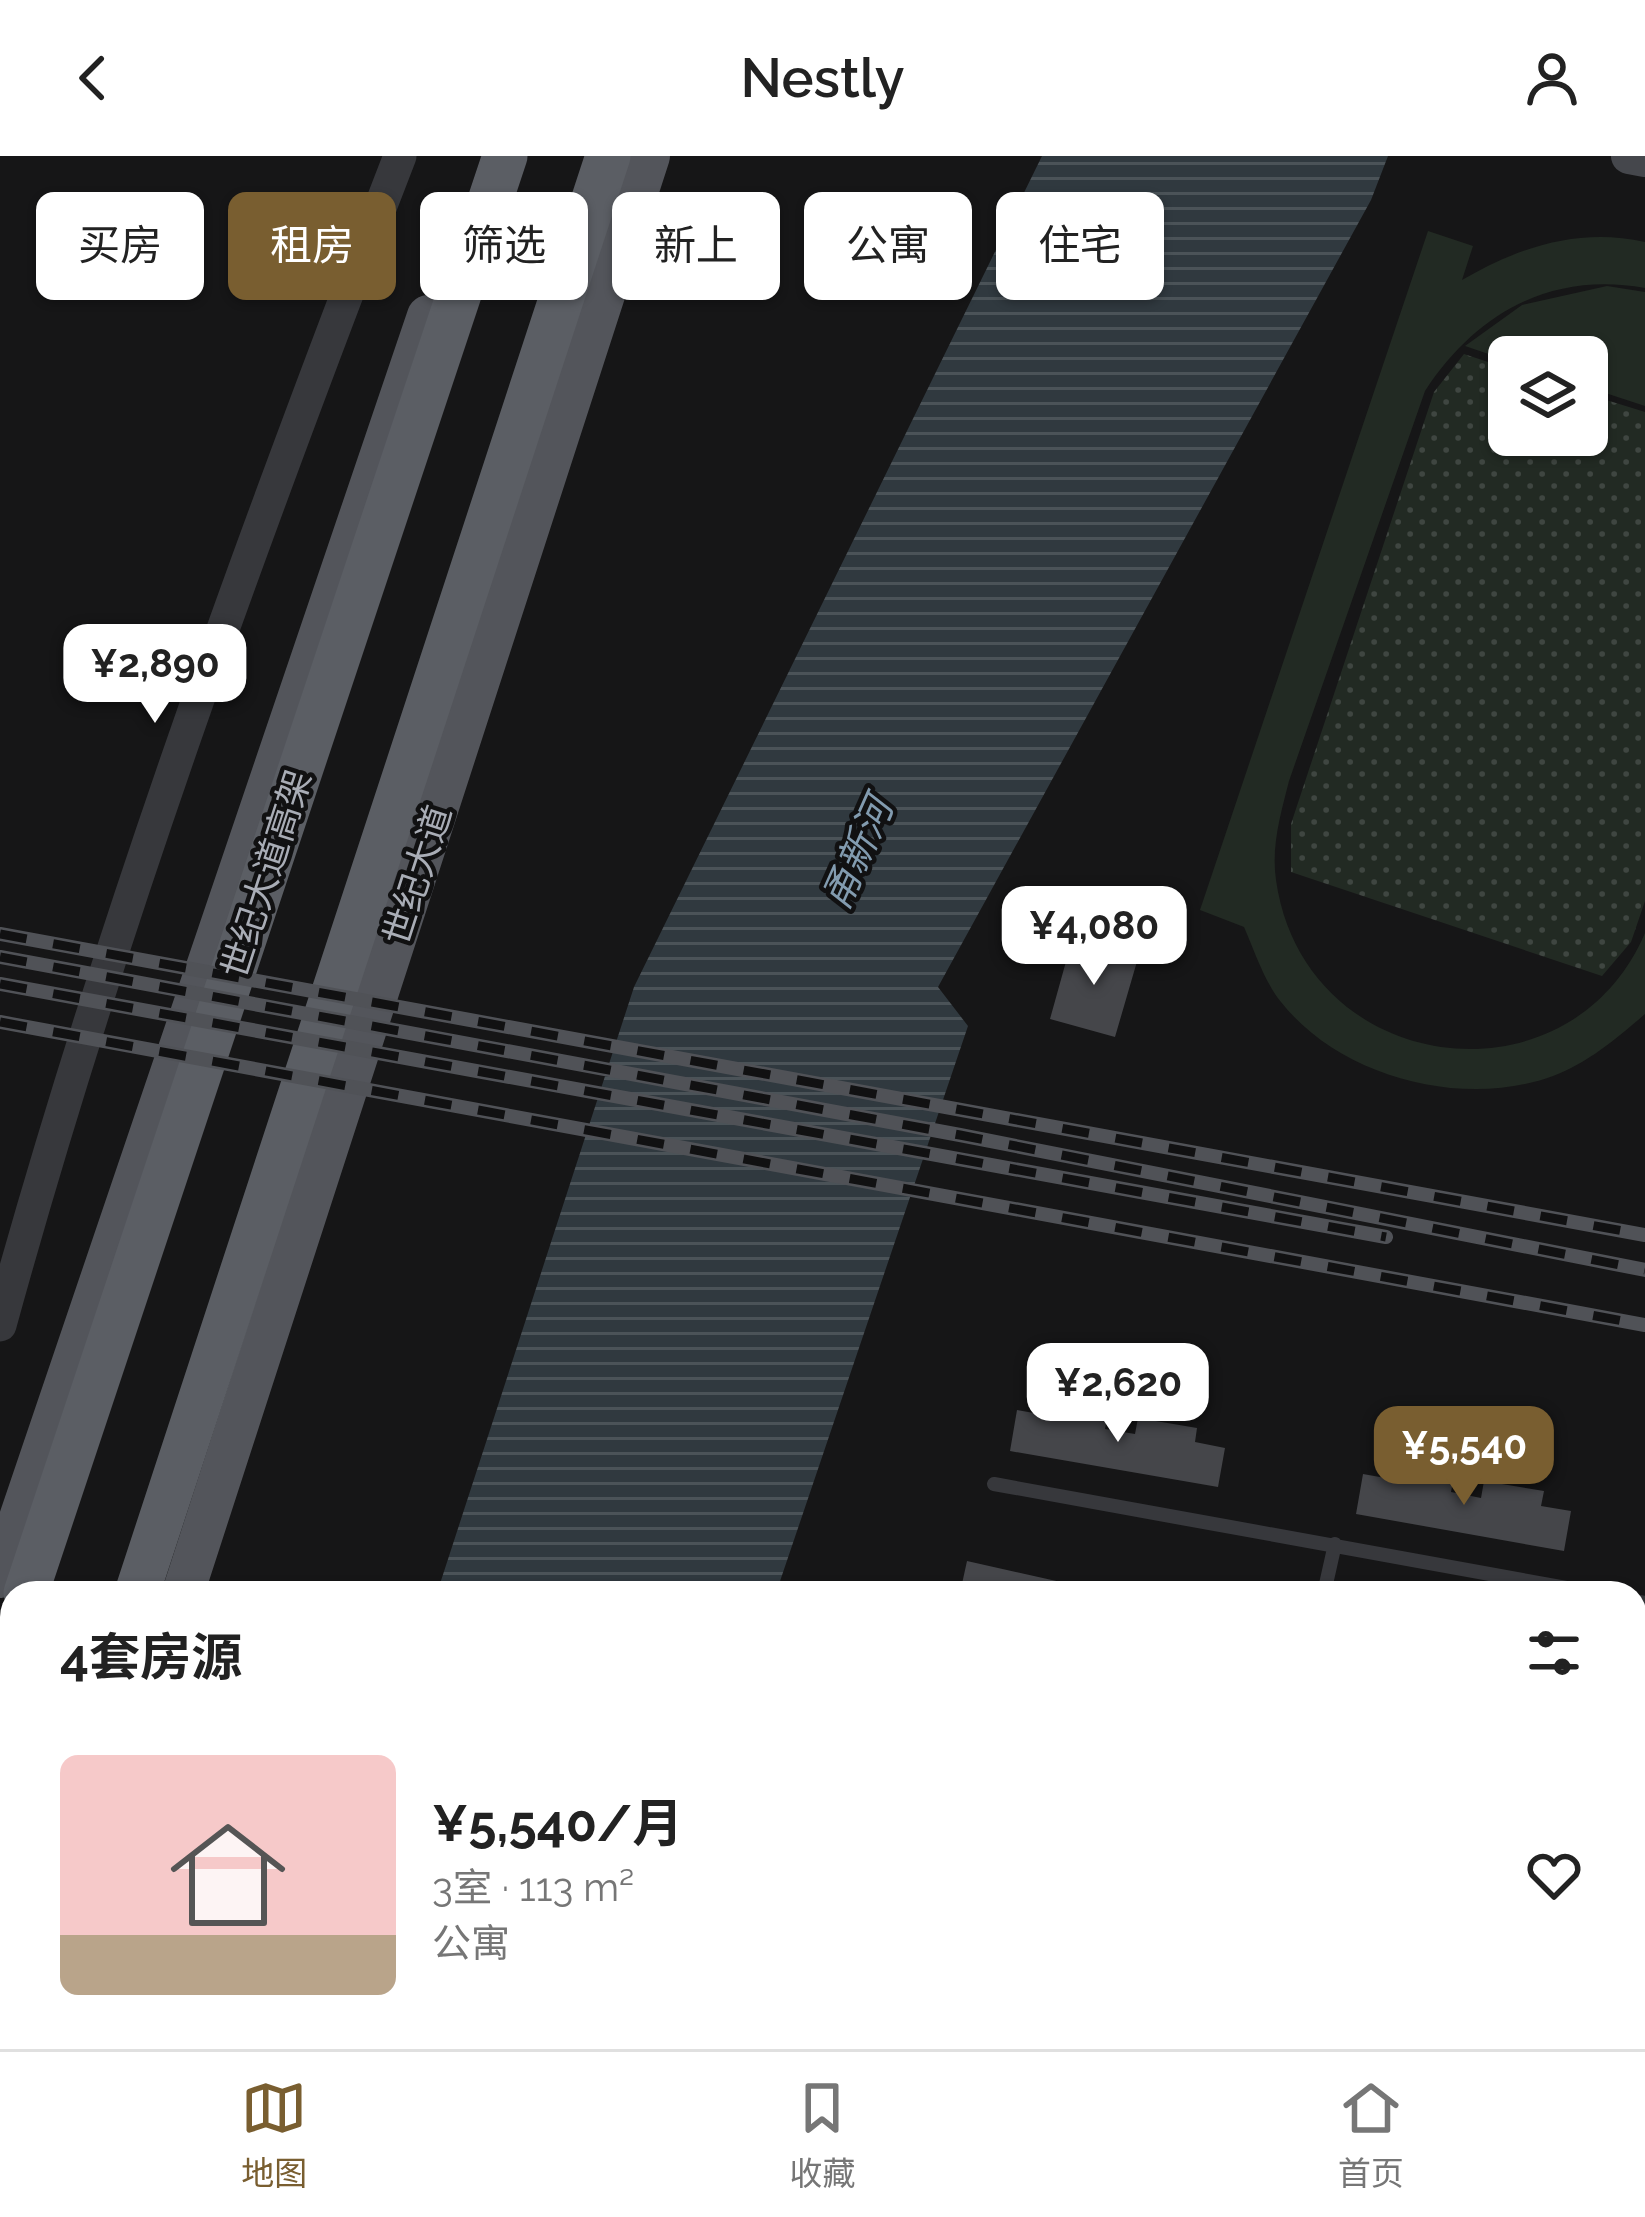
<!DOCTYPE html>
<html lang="zh">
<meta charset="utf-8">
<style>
body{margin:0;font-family:Raleway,"Noto Sans SC",sans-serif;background:#f2f2f2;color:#222;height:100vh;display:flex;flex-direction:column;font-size:45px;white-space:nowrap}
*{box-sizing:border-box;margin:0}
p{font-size:39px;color:#767676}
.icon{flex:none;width:66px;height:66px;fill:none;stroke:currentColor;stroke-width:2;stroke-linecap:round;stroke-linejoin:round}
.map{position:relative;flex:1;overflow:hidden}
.drawer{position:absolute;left:0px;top:1425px;width:1647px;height:468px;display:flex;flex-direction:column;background:#fff;border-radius:36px 36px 0 0;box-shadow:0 3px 9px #0004}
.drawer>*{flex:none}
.top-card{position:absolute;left:36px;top:36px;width:1575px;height:108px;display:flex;gap:24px}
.fabs{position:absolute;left:1488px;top:180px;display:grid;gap:24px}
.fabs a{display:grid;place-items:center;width:120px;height:120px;border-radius:18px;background:#fff;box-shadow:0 3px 9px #0004;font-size:60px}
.price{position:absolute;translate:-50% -102px;padding:0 27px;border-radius:24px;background:#fff;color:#222;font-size:39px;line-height:78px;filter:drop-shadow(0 3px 6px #0008)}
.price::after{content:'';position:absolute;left:50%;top:72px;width:36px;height:27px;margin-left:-18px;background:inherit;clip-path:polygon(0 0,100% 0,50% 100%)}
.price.on{background:#795e30;color:#fff}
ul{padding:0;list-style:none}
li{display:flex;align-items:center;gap:36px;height:300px;padding:0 60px}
li span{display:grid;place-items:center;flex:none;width:336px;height:240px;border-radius:18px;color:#555}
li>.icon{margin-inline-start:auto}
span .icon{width:144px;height:144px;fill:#fffc;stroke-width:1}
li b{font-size:51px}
h2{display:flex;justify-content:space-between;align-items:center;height:144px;padding:0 60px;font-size:51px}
.pill{padding:0 42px;border-radius:18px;background:#fff;box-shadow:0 3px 9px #0004;font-size:42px;line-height:108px}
.pill.on{background:#795e30;color:#fff}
header{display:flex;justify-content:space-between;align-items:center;height:156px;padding:0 60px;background:#fff;font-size:54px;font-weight:600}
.menu{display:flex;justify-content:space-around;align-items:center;height:168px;border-top:3px solid #e0e0e0;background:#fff;font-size:33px;color:#767676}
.menu a{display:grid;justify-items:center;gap:6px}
.menu .on{color:#795e30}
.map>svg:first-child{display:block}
</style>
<header><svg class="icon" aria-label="back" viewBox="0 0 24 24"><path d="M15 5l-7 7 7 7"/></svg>Nestly<svg class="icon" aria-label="person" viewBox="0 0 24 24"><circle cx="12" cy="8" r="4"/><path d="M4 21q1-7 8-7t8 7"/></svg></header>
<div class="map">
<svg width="1645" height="1893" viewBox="0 0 1645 1893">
<defs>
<pattern id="grass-dots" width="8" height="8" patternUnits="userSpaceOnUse" patternTransform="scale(3)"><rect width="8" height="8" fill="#222a23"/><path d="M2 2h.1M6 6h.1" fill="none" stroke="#3f4641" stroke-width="1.8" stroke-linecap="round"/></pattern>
<pattern id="water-rules" width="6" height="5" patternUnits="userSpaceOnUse" patternTransform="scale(3)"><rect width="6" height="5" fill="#30393f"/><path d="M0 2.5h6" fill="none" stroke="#4b5358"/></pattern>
</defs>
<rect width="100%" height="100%" fill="#161617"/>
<!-- built -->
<path fill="#222224" d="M660,1881H704L754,1893H655Z"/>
<!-- grass -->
<path fill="url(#grass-dots)" d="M1464,198L1509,213V279H1587V238L1645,256V745L1631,786L1602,820L1291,716V668L1434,236Z"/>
<!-- green -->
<path fill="#222a23" d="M1428,75L1473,90L1462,124C1519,91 1579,71 1645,86V132C1551,115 1476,157 1425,235L1289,625C1281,657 1271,690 1276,724C1304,921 1569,955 1645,777V858C1617,882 1588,907 1553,920C1464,953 1341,922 1281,846C1264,825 1255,796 1244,771L1200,754Z
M1607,130L1645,136V250L1587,231V201L1509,205L1465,190L1522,149Z"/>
<!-- water -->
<path fill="url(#water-rules)" d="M1042,0H1388L1371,44L938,831L968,870L776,1437H437L634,831Z
M292,1881H626L622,1893H288Z"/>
<!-- building -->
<path fill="#45464a" d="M1072,784L1138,802L1115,881L1050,863Z
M1048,1246L1108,1257L1105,1273L1135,1278L1138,1262L1197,1272L1195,1286L1225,1292L1218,1331L1010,1295L1017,1254L1045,1259Z
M1393,1309L1454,1320L1451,1336L1481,1342L1484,1325L1544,1335L1541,1350L1571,1355L1564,1395L1356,1358L1363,1318L1391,1323Z
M967,1405L1101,1435V1437H960Z
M1635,1520L1645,1522V1576L1635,1575Z
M1635,1684L1645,1685V1742L1635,1740Z
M1488,1881H1611L1609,1893H1542Z"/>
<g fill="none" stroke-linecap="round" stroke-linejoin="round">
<!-- service -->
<path stroke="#37383c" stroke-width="14" d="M994,1328L1594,1437
M1324,1437L1335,1388
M1635,1445L1645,1447
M1635,1650L1645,1651
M1635,1797L1645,1799
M1269,1881L1273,1893"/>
<!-- tertiary -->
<path stroke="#37383c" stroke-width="33" d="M0,1169C109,773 252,383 400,0
M903,1881L955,1893
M1019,1881L1068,1893"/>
<!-- secondary -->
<path stroke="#45474c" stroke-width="36" d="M1629,0L1645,3"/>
<!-- primary -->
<path stroke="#53555b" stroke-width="42" d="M0,1421L428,160
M183,1437L649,0
M45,1893L48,1881"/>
<!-- trunk -->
<path stroke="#5b5e64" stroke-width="45" d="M26,1437L505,0
M137,1437L608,0
M0,1514L12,1479
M0,1859L12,1822"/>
<!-- rail casing -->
<g stroke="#505257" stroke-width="14">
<path id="rail" d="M0,778L1645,1079
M0,801L960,979L1645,1114
M0,828L1386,1081
M0,866L1645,1169"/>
</g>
<!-- rail -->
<use href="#rail" stroke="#111112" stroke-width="9" stroke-dasharray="27" stroke-linecap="butt"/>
</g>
<g text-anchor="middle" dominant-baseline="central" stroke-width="9" stroke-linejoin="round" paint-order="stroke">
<!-- street labels -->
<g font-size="36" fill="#a9adb6" stroke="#111112">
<text transform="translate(266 718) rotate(-72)">世纪大道高架</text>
<text transform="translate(417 719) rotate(-72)">世纪大道</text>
</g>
<!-- water labels -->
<g font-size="39" font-style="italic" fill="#829baf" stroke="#111112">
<text transform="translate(857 697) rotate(-66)">甬新河</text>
</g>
</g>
</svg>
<div class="fabs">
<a><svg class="icon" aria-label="layers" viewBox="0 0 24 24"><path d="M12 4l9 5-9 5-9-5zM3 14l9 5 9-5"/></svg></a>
</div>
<b class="price" style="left:155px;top:570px">¥2,890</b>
<b class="price" style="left:1094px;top:832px">¥4,080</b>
<b class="price" style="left:1118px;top:1289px">¥2,620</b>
<b class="price on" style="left:1464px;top:1352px">¥5,540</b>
<div class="top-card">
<a class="pill">买房</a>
<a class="pill on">租房</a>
<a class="pill">筛选</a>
<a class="pill">新上</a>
<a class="pill">公寓</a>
<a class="pill">住宅</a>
</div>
<section class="drawer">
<h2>4套房源<svg class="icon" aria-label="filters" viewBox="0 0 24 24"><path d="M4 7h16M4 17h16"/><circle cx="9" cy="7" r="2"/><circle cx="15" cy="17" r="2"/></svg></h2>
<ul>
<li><span style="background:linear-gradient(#f6c9c9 75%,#b9a48a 0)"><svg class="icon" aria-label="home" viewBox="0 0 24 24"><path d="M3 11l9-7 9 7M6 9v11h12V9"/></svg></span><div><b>¥5,540/月</b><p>3室 · 113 m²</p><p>公寓</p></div><svg class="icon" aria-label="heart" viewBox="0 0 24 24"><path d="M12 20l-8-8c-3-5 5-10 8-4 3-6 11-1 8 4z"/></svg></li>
</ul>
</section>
</div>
<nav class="menu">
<a class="on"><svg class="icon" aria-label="map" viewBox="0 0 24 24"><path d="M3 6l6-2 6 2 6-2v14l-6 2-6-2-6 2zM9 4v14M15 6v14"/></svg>地图</a>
<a><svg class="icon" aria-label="saved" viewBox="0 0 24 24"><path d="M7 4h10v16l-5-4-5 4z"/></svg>收藏</a>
<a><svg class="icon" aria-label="home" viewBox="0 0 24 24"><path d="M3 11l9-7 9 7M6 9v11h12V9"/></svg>首页</a>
</nav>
